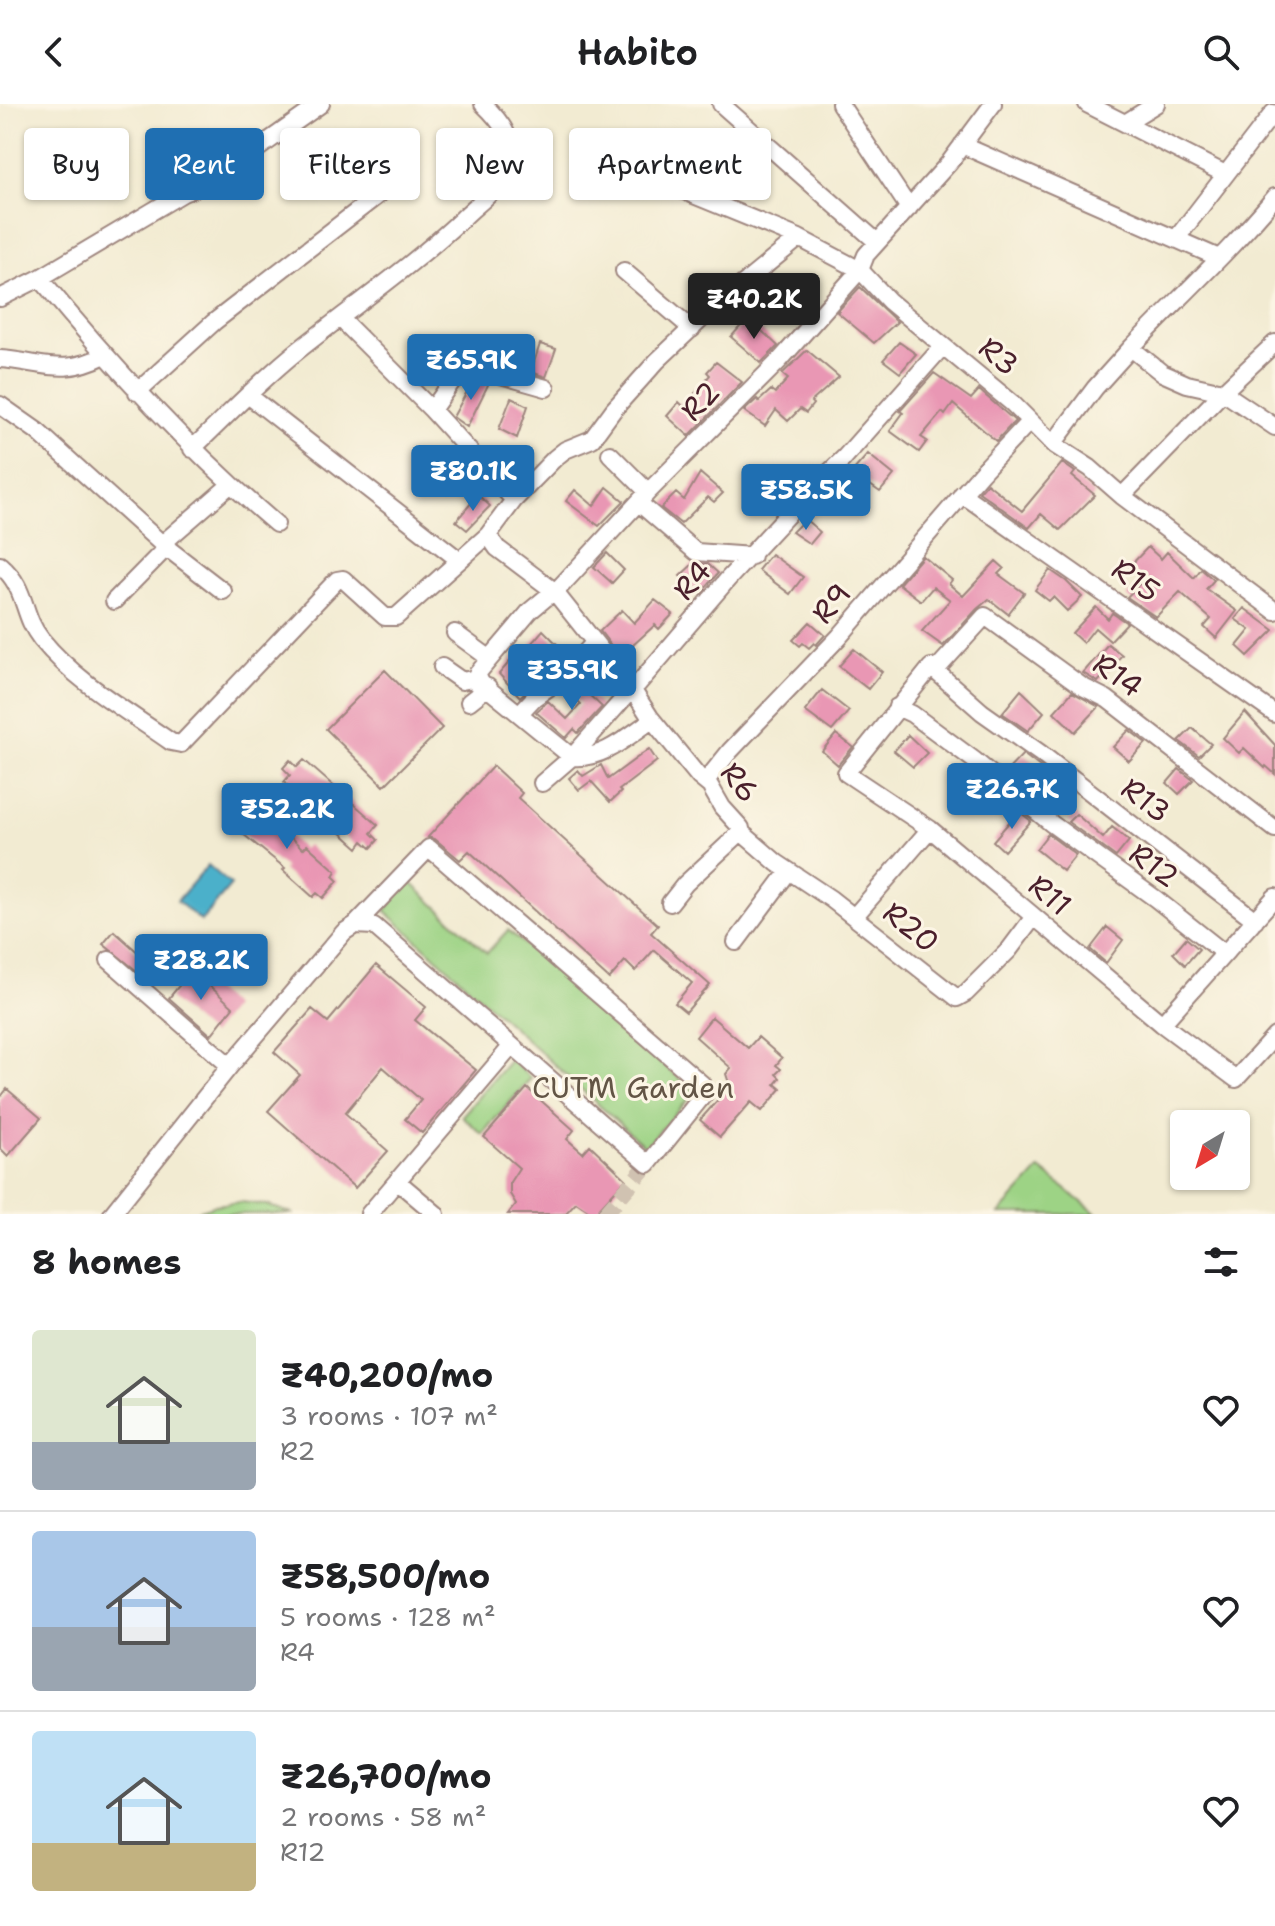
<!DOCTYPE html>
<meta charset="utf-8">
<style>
body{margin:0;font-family:"Shantell Sans",sans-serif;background:#f6f6f6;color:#202124;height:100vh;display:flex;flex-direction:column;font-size:30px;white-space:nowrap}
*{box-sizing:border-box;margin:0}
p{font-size:26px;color:#757577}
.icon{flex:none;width:44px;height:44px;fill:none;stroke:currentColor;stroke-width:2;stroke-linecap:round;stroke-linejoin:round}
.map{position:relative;height:1110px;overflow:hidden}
.panel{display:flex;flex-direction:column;background:#fff;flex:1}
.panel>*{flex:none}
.guide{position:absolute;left:24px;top:24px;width:800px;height:72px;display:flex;gap:16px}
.needle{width:52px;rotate:218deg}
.fabs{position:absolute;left:1170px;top:1006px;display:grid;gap:16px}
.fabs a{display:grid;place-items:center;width:80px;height:80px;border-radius:8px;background:#fff;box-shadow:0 2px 6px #0004;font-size:40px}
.price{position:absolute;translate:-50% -68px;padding:0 18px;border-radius:8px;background:#1f6fb2;color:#fff;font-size:26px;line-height:52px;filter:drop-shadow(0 2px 4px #0008)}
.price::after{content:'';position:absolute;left:50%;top:48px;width:24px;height:18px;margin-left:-12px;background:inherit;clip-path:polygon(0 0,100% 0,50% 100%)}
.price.current{background:#222;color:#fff}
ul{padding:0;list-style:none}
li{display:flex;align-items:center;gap:24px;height:200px;padding:0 32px}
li+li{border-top:2px solid #e0e0e0}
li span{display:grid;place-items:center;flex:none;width:224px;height:160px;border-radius:8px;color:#555}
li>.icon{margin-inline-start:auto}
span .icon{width:96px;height:96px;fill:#fffc;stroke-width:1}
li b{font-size:34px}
h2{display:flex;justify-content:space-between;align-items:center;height:96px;padding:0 32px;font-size:34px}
.pill{padding:0 28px;border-radius:8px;background:#fff;box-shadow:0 2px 6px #0004;font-size:28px;line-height:72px}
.pill.current{background:#1f6fb2;color:#fff}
header{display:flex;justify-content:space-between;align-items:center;height:104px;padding:0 32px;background:#fff;font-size:36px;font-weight:600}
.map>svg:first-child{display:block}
</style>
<header><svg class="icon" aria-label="back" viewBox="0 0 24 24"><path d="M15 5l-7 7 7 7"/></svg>Habito<svg class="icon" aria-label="search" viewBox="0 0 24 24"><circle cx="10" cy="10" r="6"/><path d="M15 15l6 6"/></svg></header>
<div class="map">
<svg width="1275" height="1110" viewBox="0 0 1275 1110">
<rect width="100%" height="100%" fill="#fcf5e5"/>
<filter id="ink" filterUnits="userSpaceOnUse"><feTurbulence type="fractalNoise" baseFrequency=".0125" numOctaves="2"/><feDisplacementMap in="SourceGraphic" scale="16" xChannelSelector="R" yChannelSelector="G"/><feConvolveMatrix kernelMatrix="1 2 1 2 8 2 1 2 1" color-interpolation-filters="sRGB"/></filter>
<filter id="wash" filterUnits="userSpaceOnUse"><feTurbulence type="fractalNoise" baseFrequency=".006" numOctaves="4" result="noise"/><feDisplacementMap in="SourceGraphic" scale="32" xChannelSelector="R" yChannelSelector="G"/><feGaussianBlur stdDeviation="1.8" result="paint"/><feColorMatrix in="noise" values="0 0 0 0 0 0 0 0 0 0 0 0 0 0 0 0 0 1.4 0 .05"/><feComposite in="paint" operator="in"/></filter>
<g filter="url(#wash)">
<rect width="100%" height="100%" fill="#f2ebd2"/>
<!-- green -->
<path fill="#9dd385" stroke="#747958" stroke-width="2" d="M407,775L487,849L508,826L695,988L645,1043L385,807L395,794L393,791Z
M510,956L531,974L482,1030L462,1012Z
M1040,1065L1097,1110H999Z
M241,1098L266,1101L294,1110H189L215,1101Z"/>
<!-- water -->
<path fill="#4bb0ca" stroke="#4a687a" stroke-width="2" d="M208,761L231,781L201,817L177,797Z"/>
<g id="blocks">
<!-- building -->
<path fill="#e997b4" d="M860,183L897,218L874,239L837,208Z
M748,214L778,242L761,259L731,233Z
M899,238L916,250L900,269L883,256Z
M540,240L556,245L546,273L531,268Z
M807,246L839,273L811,298L813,300L806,309L800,305L788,317L776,306L765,322L744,307L757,295L759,297L771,286L775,289L788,275L782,270Z
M716,258L742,278L689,332L667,312L679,298L684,303L710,271L707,268Z
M934,269L971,295L979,286L1015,317L996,337L953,300L945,311L942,308L921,333L927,337L919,348L890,327L903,309L900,307Z
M474,275L489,279L467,323L453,313Z
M511,294L528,302L517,334L499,325Z
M868,350L894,371L880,388L852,368Z
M1062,359L1075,368L1072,372L1095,391L1060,426L1041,410L1029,424L979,388L987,379L1022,407Z
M700,369L723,389L714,398L708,393L681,420L661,404L676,389L684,396Z
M607,383L624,397L599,422L566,397L575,386L594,402Z
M478,391L490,402L467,426L456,417Z
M805,415L820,428L810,440L792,428Z
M1148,443L1161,455L1167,448L1194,474L1201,465L1214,476L1206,485L1237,507L1216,534L1204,523L1211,515L1180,488L1156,513L1127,493L1143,476L1129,463Z
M607,449L624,466L612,479L594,463Z
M771,450L803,473L790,490L758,466Z
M923,452L952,476L949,480L963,492L996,457L1004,464L998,470L1024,489L1008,510L989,495L977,505L943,542L922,527L950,496L933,483L921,497L899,480Z
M694,459L708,460L718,469L701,489L680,472Z
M1050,466L1066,477L1082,493L1067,507L1053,493L1049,497L1035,486Z
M655,496L673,510L659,525L655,521L620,553L600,527L622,506L634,519Z
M1096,503L1108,515L1112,509L1127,519L1110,537L1095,524L1083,539L1072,529Z
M1244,504L1274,526L1248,552L1237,542L1250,526L1235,515Z
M810,518L825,531L816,541L814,539L809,544L803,539L800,542L793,536Z
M543,526L568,551L556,565L531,540Z
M1108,540L1122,551L1098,578L1083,569Z
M854,545L882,568L868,585L839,562Z
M519,547L528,555L514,570L529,584L520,593L499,570Z
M385,566L442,624L384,682L326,625Z
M581,576L589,583L585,587L602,603L578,629L574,625L566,634L536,608L548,597L567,615L581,600L569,588Z
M822,586L849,607L832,627L805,607Z
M1021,586L1044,608L1028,627L1002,609Z
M1072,588L1099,603L1075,628L1054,608Z
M1245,608L1275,641V670L1266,662L1265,664L1244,644L1239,649L1223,634Z
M1192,624L1211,640L1199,652L1179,637Z
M1129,626L1146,639L1129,657L1113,643Z
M836,630L853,643L838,661L822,647Z
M908,631L927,649L913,663L894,647Z
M649,645L657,657L619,686L621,688L610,698L591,677L579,686L569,674L578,666L583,672L601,661L608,675Z
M1023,650L1044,666L1026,684L1006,668Z
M290,656L297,663L304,656L378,721L371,729L378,736L371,744L363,737L358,744L284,678L290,671L283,664Z
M493,662L522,689L518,694L658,821L651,829L710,881L686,908L675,899L692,879L654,846L635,867L625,857L609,875L469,747L460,756L436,736L428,733Z
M1179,665L1193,676L1179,690L1167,679Z
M250,699L256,705L260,701L290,727L288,731L303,745L307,741L336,767L333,772L338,777L323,794L317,789L313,793L283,766L285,764L238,726L241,722L235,716Z
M1017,709L1019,712L1021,709L1031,717L1004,747L993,737Z
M1076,710L1103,734L1112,723L1129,737L1116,753L1068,718Z
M1048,730L1076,751L1063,767L1036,745Z
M1107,823L1123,836L1106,859L1090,845Z
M114,827L151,860L141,870L103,840Z
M1186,834L1199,845L1185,861L1173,849Z
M376,861L426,903L415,916L476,966L422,1029L405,1015L421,996L383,963L345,1009L388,1047L355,1084L268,1007L300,971L274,948L312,905L328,918Z
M192,866L233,903L211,931L169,894Z
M712,913L748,944L758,933L782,954L776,961L781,965L776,970L780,974L775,980L781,985L762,1007L751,998L720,1033L700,1016L730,982L726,970L731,964L696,933Z
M527,984L574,1026L567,1035L583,1049L590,1041L626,1075L594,1110L576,1098L565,1110H508L516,1100L510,1090V1078L519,1064L484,1033Z
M7,985L41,1014L8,1052L0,1044V994Z"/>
</g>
</g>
<g filter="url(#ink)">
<use href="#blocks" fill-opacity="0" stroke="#9e857e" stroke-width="2"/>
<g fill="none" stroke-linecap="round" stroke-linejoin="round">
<!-- minor-tunnel -->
<path stroke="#d0c2b1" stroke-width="16" stroke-dasharray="16 8" stroke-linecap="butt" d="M605,1110L648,1060"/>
<!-- minor casing -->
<g stroke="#9e857e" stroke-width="20">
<path id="minor" d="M721,0L877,138
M840,0L909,104
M993,0L949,59L866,151L860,166L889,197L1012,299L1053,340L1090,364L1122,392L1275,507
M1087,0L1225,70
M1125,19L1156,0
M962,41L1219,154
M684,87L799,134
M1176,135L1273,9
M624,167L692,225
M40,174C113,263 189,346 276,420
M0,194L40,174L183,89L209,79L321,0
M340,214L432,306L514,396
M1131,244C1179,194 1230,147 1275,93
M0,255C43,258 62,273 105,251
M137,288L214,218L387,84
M248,291L459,456
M0,301L37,327L162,440L223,487
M432,306L458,269L472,263L546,284
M1053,340L1095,284L1131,244L1162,269L1187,280L1223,288L1275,323
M192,345C226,313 259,278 295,249C351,204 411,163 463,114C479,98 499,86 507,64C517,37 501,17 483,0
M610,350L648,388
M962,390L1275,610
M1122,392L1223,288L1275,239
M639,399L696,448L752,452
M162,440L230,381
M0,461C28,485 21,510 41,535C76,578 127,607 171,638L181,640L337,476L343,475L385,513H396L488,431L514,396L555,354L565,346L592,335L614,305L657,257L710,207L799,134L860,166L780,256L648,388L559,484L554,487L497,444L488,431
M114,497L167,443
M455,529L489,554
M442,563L462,577L472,575L484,586
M935,567L985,512L1083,583L1107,595L1275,725
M469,598L488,583
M897,603L912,610L974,656L1052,720L1156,795L1224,849
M520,609L534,594L562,574L594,539
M705,678L730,647L839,533L981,369L1029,318
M542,679L572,653C603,656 628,632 652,616
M741,728L777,759L831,795L957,894L966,889L1009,846L1033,814
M670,799L685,780L741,728V724L722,703L710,682L699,673L650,613L632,585L572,653L481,579L477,570L530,507L554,487L632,585L638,580L728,475L805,392L844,354L943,242
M854,813L930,725
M1255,816L1040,649L982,608L931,563L846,669L930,725L1162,920L1236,975L1275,932
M736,838L789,767
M109,856L230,962
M1162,920L1275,793
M397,1077L436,1110
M112,1110L230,962L344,828L355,821L374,822L648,1060L705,989L702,980L429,744L355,821
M369,1110L511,943"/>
</g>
<!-- minor -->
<use href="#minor" stroke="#fff" stroke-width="16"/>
</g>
</g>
<g text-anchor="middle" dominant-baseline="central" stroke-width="6" stroke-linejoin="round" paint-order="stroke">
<!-- street labels -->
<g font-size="30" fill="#4a1f2b" stroke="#fcf5e5">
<text transform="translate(999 252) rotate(40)">R3</text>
<text transform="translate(700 297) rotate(-47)">R2</text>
<text transform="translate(692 476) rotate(-49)">R4</text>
<text transform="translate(1136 476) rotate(36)">R15</text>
<text transform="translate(831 499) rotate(-50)">R9</text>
<text transform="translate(1118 571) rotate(35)">R14</text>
<text transform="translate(740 678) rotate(51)">R6</text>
<text transform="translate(1146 696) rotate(37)">R13</text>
<text transform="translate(1154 761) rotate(36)">R12</text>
<text transform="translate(1050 791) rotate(40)">R11</text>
<text transform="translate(911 823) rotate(39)">R20</text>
</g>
<!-- park labels -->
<g font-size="30" fill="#635546" stroke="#fcf5e5">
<text x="633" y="983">CUTM Garden</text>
</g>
</g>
</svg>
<div class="fabs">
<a><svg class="needle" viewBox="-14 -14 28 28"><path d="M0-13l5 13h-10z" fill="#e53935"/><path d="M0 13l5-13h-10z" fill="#757577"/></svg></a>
</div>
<b class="price current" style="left:754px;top:237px">₹40.2K</b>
<b class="price" style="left:471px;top:298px">₹65.9K</b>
<b class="price" style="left:473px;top:409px">₹80.1K</b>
<b class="price" style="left:806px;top:428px">₹58.5K</b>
<b class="price" style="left:572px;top:608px">₹35.9K</b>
<b class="price" style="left:1012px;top:727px">₹26.7K</b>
<b class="price" style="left:287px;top:747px">₹52.2K</b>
<b class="price" style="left:201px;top:898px">₹28.2K</b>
<div class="guide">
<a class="pill">Buy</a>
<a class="pill current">Rent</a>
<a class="pill">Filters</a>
<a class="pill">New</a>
<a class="pill">Apartment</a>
</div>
</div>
<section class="panel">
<h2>8 homes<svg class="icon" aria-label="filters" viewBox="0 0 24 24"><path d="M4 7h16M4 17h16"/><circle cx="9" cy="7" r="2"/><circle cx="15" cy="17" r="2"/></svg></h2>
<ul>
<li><span style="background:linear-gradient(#dfe7d0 70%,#9aa5b1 0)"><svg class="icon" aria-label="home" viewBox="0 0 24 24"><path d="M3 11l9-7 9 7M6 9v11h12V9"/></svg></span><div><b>₹40,200/mo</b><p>3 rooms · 107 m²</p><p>R2</p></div><svg class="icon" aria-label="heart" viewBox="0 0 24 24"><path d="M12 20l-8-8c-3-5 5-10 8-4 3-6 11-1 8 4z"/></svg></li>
<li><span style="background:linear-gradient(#a9c7e8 60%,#9aa5b1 0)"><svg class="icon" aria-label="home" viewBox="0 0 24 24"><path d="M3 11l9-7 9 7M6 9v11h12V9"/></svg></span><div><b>₹58,500/mo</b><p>5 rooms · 128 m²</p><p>R4</p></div><svg class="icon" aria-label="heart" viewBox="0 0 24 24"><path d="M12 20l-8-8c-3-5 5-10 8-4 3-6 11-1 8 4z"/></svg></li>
<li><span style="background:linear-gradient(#bfe0f5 70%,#c2b280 0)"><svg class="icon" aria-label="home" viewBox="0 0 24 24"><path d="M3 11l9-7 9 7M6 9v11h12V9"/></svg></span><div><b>₹26,700/mo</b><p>2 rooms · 58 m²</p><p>R12</p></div><svg class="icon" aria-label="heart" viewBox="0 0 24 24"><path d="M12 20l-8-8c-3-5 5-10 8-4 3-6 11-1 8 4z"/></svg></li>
</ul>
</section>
